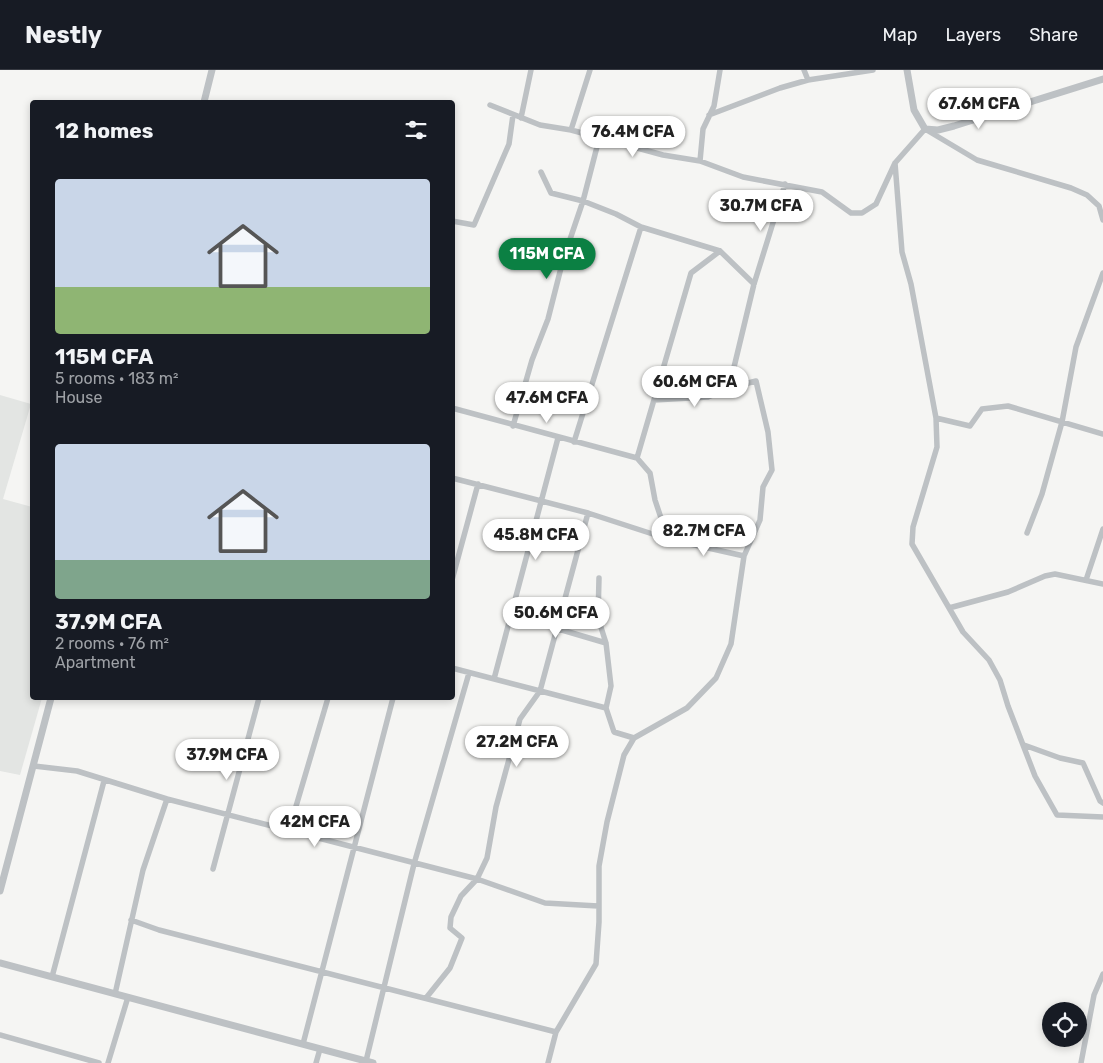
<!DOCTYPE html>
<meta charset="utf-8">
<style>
body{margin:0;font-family:Rubik,sans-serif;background:#242831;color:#f1f3f6;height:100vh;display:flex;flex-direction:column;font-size:19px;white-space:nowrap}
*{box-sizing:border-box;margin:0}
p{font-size:16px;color:#9ea1a6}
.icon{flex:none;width:28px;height:28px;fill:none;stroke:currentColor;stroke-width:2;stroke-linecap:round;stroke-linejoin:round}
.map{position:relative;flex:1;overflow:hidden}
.details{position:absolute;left:30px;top:30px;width:425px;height:600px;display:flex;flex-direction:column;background:#171b24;border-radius:5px;box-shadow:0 2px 8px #0003}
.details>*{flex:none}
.controls{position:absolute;left:1042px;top:932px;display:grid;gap:10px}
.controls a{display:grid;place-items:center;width:45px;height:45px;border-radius:50%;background:#171b24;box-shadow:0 2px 8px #0003;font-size:25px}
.price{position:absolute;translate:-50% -42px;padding:0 11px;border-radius:18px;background:#fff;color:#222;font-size:16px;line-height:32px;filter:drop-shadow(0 1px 2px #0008)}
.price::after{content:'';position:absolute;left:50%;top:30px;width:15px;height:11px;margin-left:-8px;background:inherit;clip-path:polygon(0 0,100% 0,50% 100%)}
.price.selected{background:#0b8043;color:#fff}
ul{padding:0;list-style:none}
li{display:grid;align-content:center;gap:10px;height:265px;padding:0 25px}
li span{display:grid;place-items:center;height:155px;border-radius:5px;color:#555}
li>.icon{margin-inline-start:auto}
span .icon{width:90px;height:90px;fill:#fffc;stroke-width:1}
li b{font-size:21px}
h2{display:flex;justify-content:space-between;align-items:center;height:60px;padding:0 25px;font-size:21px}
header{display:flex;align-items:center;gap:30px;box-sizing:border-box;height:70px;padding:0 25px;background:#171b24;border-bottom:1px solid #363941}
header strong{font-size:24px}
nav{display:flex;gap:28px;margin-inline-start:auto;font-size:18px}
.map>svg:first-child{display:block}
</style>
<header>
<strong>Nestly</strong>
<nav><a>Map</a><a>Layers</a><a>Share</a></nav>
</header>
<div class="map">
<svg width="1103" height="993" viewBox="0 0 1103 993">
<rect width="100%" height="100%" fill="#f5f5f3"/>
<!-- built -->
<path fill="#e3e5e3" d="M0,325L31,334L3,429L32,437V628H42L20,705L0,701Z"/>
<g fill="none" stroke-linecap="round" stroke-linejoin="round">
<!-- minor -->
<path stroke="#bdc1c4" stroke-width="5.5" d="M804,0L808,10
M490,35L540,55L571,60L663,85L700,91L743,107L822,122L851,143H862L876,134L895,93L925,59L977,90L1071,118L1087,125L1099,136L1103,150
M709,45L780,18L808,10L873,0
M521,48L531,0
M571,60L590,0
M700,91L703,59L714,36L720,0
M895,93L902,182L911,214L936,348L937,377L913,457L912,474L963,562L989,590L1000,610L1008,636L1035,706L1057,745L1103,747
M541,102L551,123L583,131L616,144L641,157L720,181L754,214
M452,151L474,155L509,74L513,45
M654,330L708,327L729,318
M452,338L637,388L650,403L655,430L668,469
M936,348L970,356L982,339L1008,336L1103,364
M513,356L532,290L548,249L563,190L583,131L599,69
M574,372L641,157
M637,388L691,203L720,181
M452,408L588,443L668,469L744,486
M1027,463L1042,424L1062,352L1076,277L1103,203
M599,508L598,548L606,573L611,616L606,638L614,662L634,668
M452,510L478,414
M1086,510L1103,459
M949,538L1008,522L1045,506L1055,504L1103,514
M511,545L606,573
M452,598L606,638
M494,609L558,368
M1024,675L1060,688L1083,693L1100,731L1103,733
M34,696L77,701L167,729L477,809L545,833L598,836
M289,760L328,628
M213,799L259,628
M131,850L159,860L556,962
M52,907L104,711
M115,924L143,800L167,729
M426,928L450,898L462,868L450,858L451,847L461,826L477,809L487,788L496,737L520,649L540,621L588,443
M0,965L99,993
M303,974L393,628
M366,991L414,794L469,603
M108,993L128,927
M316,993L320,979
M548,993L556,962L596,894L599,852V796L607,752L624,685L634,668L687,638L716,608L731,574L744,486L760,450L763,417L772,400L768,362L756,311L729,318L754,214L785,114
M1081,993L1094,925L1103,904"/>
<!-- tertiary -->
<path stroke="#bdc1c4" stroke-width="7" d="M907,0L914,40L925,59L938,60L954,56L1103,9
M204,32L212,0
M0,821L51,628
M0,893L373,993"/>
</g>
</svg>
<div class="controls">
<a><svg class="icon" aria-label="locate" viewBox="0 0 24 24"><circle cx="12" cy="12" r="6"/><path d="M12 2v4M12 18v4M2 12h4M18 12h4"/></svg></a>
</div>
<b class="price" style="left:979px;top:60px">67.6M CFA</b>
<b class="price" style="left:633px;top:88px">76.4M CFA</b>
<b class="price" style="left:761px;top:162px">30.7M CFA</b>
<b class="price selected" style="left:547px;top:210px">115M CFA</b>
<b class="price" style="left:695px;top:338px">60.6M CFA</b>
<b class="price" style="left:547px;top:354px">47.6M CFA</b>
<b class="price" style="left:704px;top:487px">82.7M CFA</b>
<b class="price" style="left:536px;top:491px">45.8M CFA</b>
<b class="price" style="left:556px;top:569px">50.6M CFA</b>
<b class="price" style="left:517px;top:698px">27.2M CFA</b>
<b class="price" style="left:227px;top:711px">37.9M CFA</b>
<b class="price" style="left:315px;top:778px">42M CFA</b>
<section class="details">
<h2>12 homes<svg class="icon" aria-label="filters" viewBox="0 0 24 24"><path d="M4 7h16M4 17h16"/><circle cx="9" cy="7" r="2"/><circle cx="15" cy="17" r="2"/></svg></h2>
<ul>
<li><span style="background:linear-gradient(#c9d6e8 70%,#8fb573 0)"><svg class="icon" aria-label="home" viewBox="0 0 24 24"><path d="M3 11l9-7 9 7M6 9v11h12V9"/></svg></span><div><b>115M CFA</b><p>5 rooms · 183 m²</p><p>House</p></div></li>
<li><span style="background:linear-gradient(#c9d6e8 75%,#7fa58c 0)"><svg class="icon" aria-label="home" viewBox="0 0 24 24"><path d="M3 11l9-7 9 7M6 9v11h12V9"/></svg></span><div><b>37.9M CFA</b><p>2 rooms · 76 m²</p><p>Apartment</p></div></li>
</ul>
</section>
</div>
